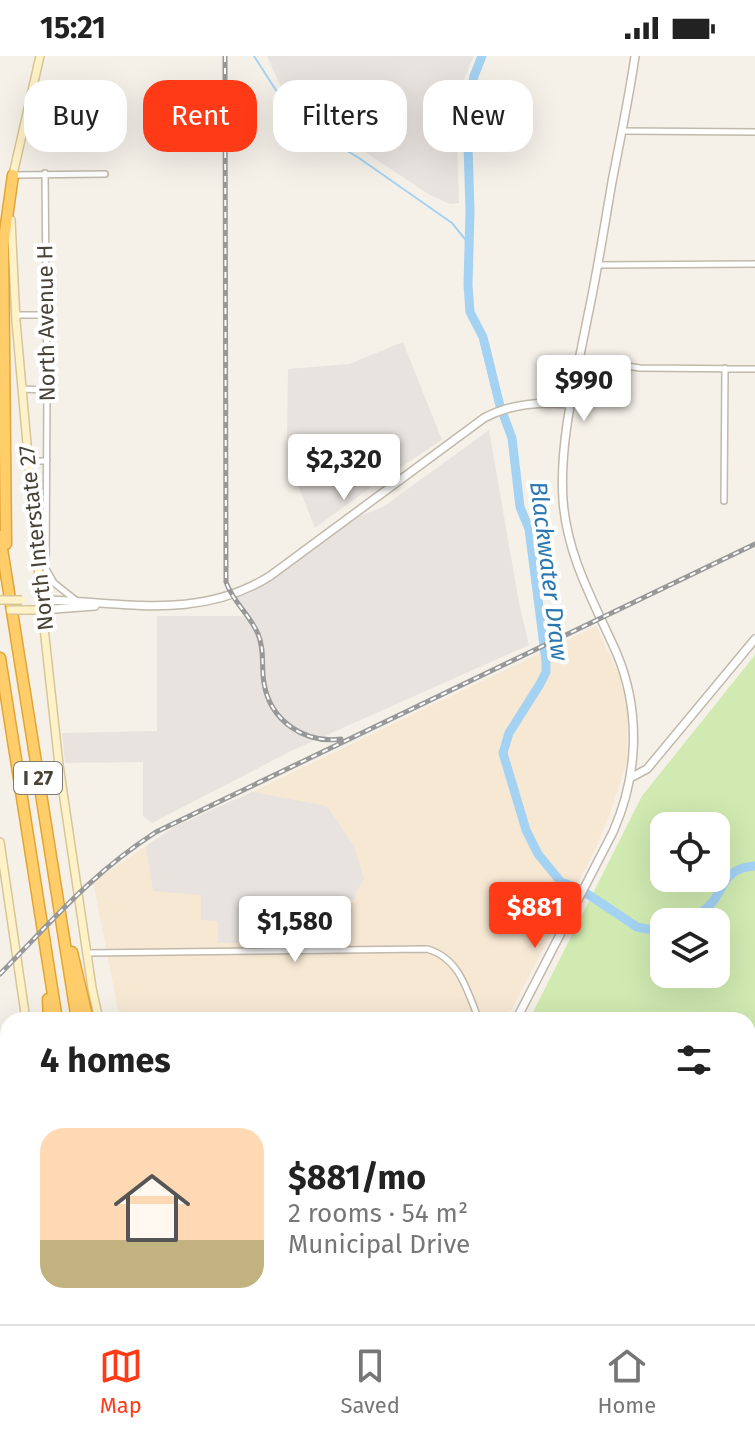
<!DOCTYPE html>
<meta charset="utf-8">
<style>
body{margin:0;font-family:"Fira Sans",sans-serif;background:#f2f2f2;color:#222;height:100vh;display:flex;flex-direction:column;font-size:30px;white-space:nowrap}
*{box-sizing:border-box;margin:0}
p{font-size:26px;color:#767676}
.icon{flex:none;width:44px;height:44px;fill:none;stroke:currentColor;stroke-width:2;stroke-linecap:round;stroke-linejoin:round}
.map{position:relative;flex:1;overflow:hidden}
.side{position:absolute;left:0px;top:956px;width:756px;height:312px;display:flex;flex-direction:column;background:#fff;border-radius:24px 24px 0 0;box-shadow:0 8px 32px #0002}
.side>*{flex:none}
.banner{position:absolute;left:24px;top:24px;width:708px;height:72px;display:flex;gap:16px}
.fabs{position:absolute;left:650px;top:756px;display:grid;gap:16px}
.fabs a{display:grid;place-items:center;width:80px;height:80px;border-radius:16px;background:#fff;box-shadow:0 8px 32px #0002;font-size:40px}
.price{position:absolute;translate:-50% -68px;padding:0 18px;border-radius:8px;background:#fff;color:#222;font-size:26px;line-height:52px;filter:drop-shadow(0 2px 4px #0008)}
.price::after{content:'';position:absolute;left:50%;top:48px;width:24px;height:18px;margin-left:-12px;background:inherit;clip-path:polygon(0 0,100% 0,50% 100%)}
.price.current{background:#ff3a16;color:#fff}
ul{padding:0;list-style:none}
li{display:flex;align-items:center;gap:24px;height:200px;padding:0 40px}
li+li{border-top:2px solid #e0e0e0}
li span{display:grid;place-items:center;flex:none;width:224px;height:160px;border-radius:24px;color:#555}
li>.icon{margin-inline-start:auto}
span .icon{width:96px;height:96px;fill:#fffc;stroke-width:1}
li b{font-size:34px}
h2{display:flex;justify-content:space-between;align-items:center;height:96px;padding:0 40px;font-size:34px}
.pill{padding:0 28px;border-radius:24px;background:#fff;box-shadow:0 8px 32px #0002;font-size:28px;line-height:72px}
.pill.current{background:#ff3a16;color:#fff}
.status{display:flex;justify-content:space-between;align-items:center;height:56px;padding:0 40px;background:#fff;direction:ltr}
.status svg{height:22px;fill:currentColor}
.tab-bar{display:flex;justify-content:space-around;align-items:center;height:112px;border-top:2px solid #e0e0e0;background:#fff;font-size:22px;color:#767676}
.tab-bar a{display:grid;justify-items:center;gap:4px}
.tab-bar .current{color:#ff3a16}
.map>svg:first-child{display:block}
</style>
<div class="status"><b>15:21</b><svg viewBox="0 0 49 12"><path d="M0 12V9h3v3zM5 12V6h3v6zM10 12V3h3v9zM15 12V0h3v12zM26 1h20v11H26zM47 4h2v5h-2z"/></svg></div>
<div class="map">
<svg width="755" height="1268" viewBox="0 0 755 1268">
<rect width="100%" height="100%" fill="#f5f1e9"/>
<!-- commercial -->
<path fill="#f7e8d4" d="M596,570L619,619L628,656L627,705L611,755L595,794L506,964H120L93,826L174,771L252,736Z"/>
<!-- industrial -->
<path fill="#e8e3de" d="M267,0H474L458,37L456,54L459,147L450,148L430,139L317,64L282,33Z
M403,286L442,384L371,431L315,472L299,432L287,382L288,313L349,308Z
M489,374L519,547L529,589L291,695L152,767L143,760V706L65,707L62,677L157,675V560H244L232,544L257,533L277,520L352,463L383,451Z
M252,736L327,750L354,790L364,823L355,838V843H342V886L218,887V865L201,864V839L153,835L146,790L174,771Z"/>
<!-- green -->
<path fill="#d0eab1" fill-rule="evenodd" d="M755,599V1268H355V1260H748V964H529L642,740ZM664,770H716V822H664ZM664,866H716V918H664Z
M8,1035V1260H84L80,1268H0V1037Z"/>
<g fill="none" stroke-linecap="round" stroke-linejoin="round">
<!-- stream -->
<path stroke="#a4d2f3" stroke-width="2" d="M254,0L286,50L295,59L316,76L359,102L452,167L469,188"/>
<!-- river -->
<path stroke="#a4d2f3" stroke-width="9" d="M482,0L474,20L467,55L470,155L468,229L470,256L483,281L500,350
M503,358L512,382L520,451L529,473L546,605V616L540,628L509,677L503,697L526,774L538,798L561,826L580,833L637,871L652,874L664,868
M666,866C679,857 693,862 703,855C726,839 719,812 755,810
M0,1167L8,1172
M178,1260L187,1268"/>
<!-- minor casing -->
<g stroke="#c1b9ab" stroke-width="8">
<path id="minor" d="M622,75L755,76
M45,117L47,334L46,513L54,527L78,546
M14,119L105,118
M598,209L755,208
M16,259H46
M579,303L640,312L755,313
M22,333L47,334
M29,405H47
M724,445L725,312
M87,897L427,893C460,902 467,935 479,964
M748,977L755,979
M748,1234L754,1237L755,1243
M475,1260L483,1268
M533,1260V1268
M717,1260L727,1264L735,1260
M739,1260L747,1264L755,1261
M371,1268L372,1260
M650,1268L677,1260"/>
</g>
<!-- tertiary casing -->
<g stroke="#c1b9ab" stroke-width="10">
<path id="tertiary" d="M41,544C122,545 197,566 270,520L484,362C512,347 541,346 572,348
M42,554L95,550
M630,722L647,713L755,583
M516,964L613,776C638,720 641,656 617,598C595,548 567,501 563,444C559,385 576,322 587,264C597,218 604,172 612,126C620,84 629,42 635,0
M0,1225L8,1227
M128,1260L132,1268"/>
</g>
<!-- secondary casing -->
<g stroke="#d6c698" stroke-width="10">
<path id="secondary" d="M12,123L40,0
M11,164L16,265L41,544L59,709L92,932L99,964
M24,554H42
M0,786L26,964
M100,1260L104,1268
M219,1260L223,1268
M89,1268L94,1260"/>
</g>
<!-- motorway casing -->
<g stroke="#e2a436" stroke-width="13">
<path id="motorway" d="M0,480L77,964
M6,488L3,190L13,119
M0,602L57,964
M72,896L88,964
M48,943L49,964
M147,1260L150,1268
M169,1260L172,1268"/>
</g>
<!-- minor -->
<use href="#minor" stroke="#fff" stroke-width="5"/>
<!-- tertiary -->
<use href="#tertiary" stroke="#fff" stroke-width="7"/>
<!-- secondary -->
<use href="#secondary" stroke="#fff2c9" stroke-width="7"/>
<!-- motorway -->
<use href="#motorway" stroke="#ffce6a" stroke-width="10"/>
<!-- rail casing -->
<g stroke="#989898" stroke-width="5">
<path id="rail" d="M225,0L226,526C233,546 250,559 258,578C265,594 261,611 264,627C270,665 305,688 341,683
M0,918C53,864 91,818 156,776L755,488"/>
</g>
<!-- rail -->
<use href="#rail" stroke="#fff" stroke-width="2" stroke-dasharray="6" stroke-linecap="butt"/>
<!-- secondary-bridge casing -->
<g stroke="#d6c698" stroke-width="10" stroke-linecap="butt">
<path id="secondary-bridge" d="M0,544H22
M10,554H24"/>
</g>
<!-- secondary-bridge -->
<use href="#secondary-bridge" stroke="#fff2c9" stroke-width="7"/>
</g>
<g text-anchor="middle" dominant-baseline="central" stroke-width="8" stroke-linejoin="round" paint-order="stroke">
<!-- shield labels -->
<rect fill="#fff" stroke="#807b73" stroke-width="2" x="14" y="706" width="48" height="32" rx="6"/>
<g font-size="20" font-weight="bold" fill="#494237">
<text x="38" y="722">I 27</text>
</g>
<!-- street labels -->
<g font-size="22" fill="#494237" stroke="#fff">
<text transform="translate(46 267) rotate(-91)">North Avenue H</text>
<text transform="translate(36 482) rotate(-96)">North Interstate 27</text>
</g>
<!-- water labels -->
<g font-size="24" font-style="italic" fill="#2b78b1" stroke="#fff">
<text transform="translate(549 515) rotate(83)">Blackwater Draw</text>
</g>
</g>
</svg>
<div class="fabs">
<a><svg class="icon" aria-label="locate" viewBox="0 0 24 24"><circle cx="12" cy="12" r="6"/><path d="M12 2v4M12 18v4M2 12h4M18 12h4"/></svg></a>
<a><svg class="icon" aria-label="layers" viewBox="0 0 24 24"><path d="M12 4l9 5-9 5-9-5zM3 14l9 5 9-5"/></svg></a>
</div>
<b class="price" style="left:584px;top:367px">$990</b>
<b class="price" style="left:344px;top:446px">$2,320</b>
<b class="price current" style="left:535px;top:894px">$881</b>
<b class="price" style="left:295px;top:908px">$1,580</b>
<div class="banner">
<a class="pill">Buy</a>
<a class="pill current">Rent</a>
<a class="pill">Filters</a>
<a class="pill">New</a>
</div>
<section class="side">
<h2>4 homes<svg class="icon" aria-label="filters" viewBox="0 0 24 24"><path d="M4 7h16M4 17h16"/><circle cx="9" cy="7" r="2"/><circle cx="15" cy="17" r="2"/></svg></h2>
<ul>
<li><span style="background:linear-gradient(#ffd9b3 70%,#c2b280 0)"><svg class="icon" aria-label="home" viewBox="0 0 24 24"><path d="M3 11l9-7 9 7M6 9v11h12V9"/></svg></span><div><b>$881/mo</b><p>2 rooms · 54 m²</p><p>Municipal Drive</p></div></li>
</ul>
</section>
</div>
<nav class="tab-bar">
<a class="current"><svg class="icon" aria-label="map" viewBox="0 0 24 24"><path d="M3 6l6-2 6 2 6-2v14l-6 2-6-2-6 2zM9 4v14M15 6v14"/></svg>Map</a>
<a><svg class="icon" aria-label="saved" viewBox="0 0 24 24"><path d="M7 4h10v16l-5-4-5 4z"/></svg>Saved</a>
<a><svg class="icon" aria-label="home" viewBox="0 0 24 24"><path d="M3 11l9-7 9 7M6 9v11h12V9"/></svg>Home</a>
</nav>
